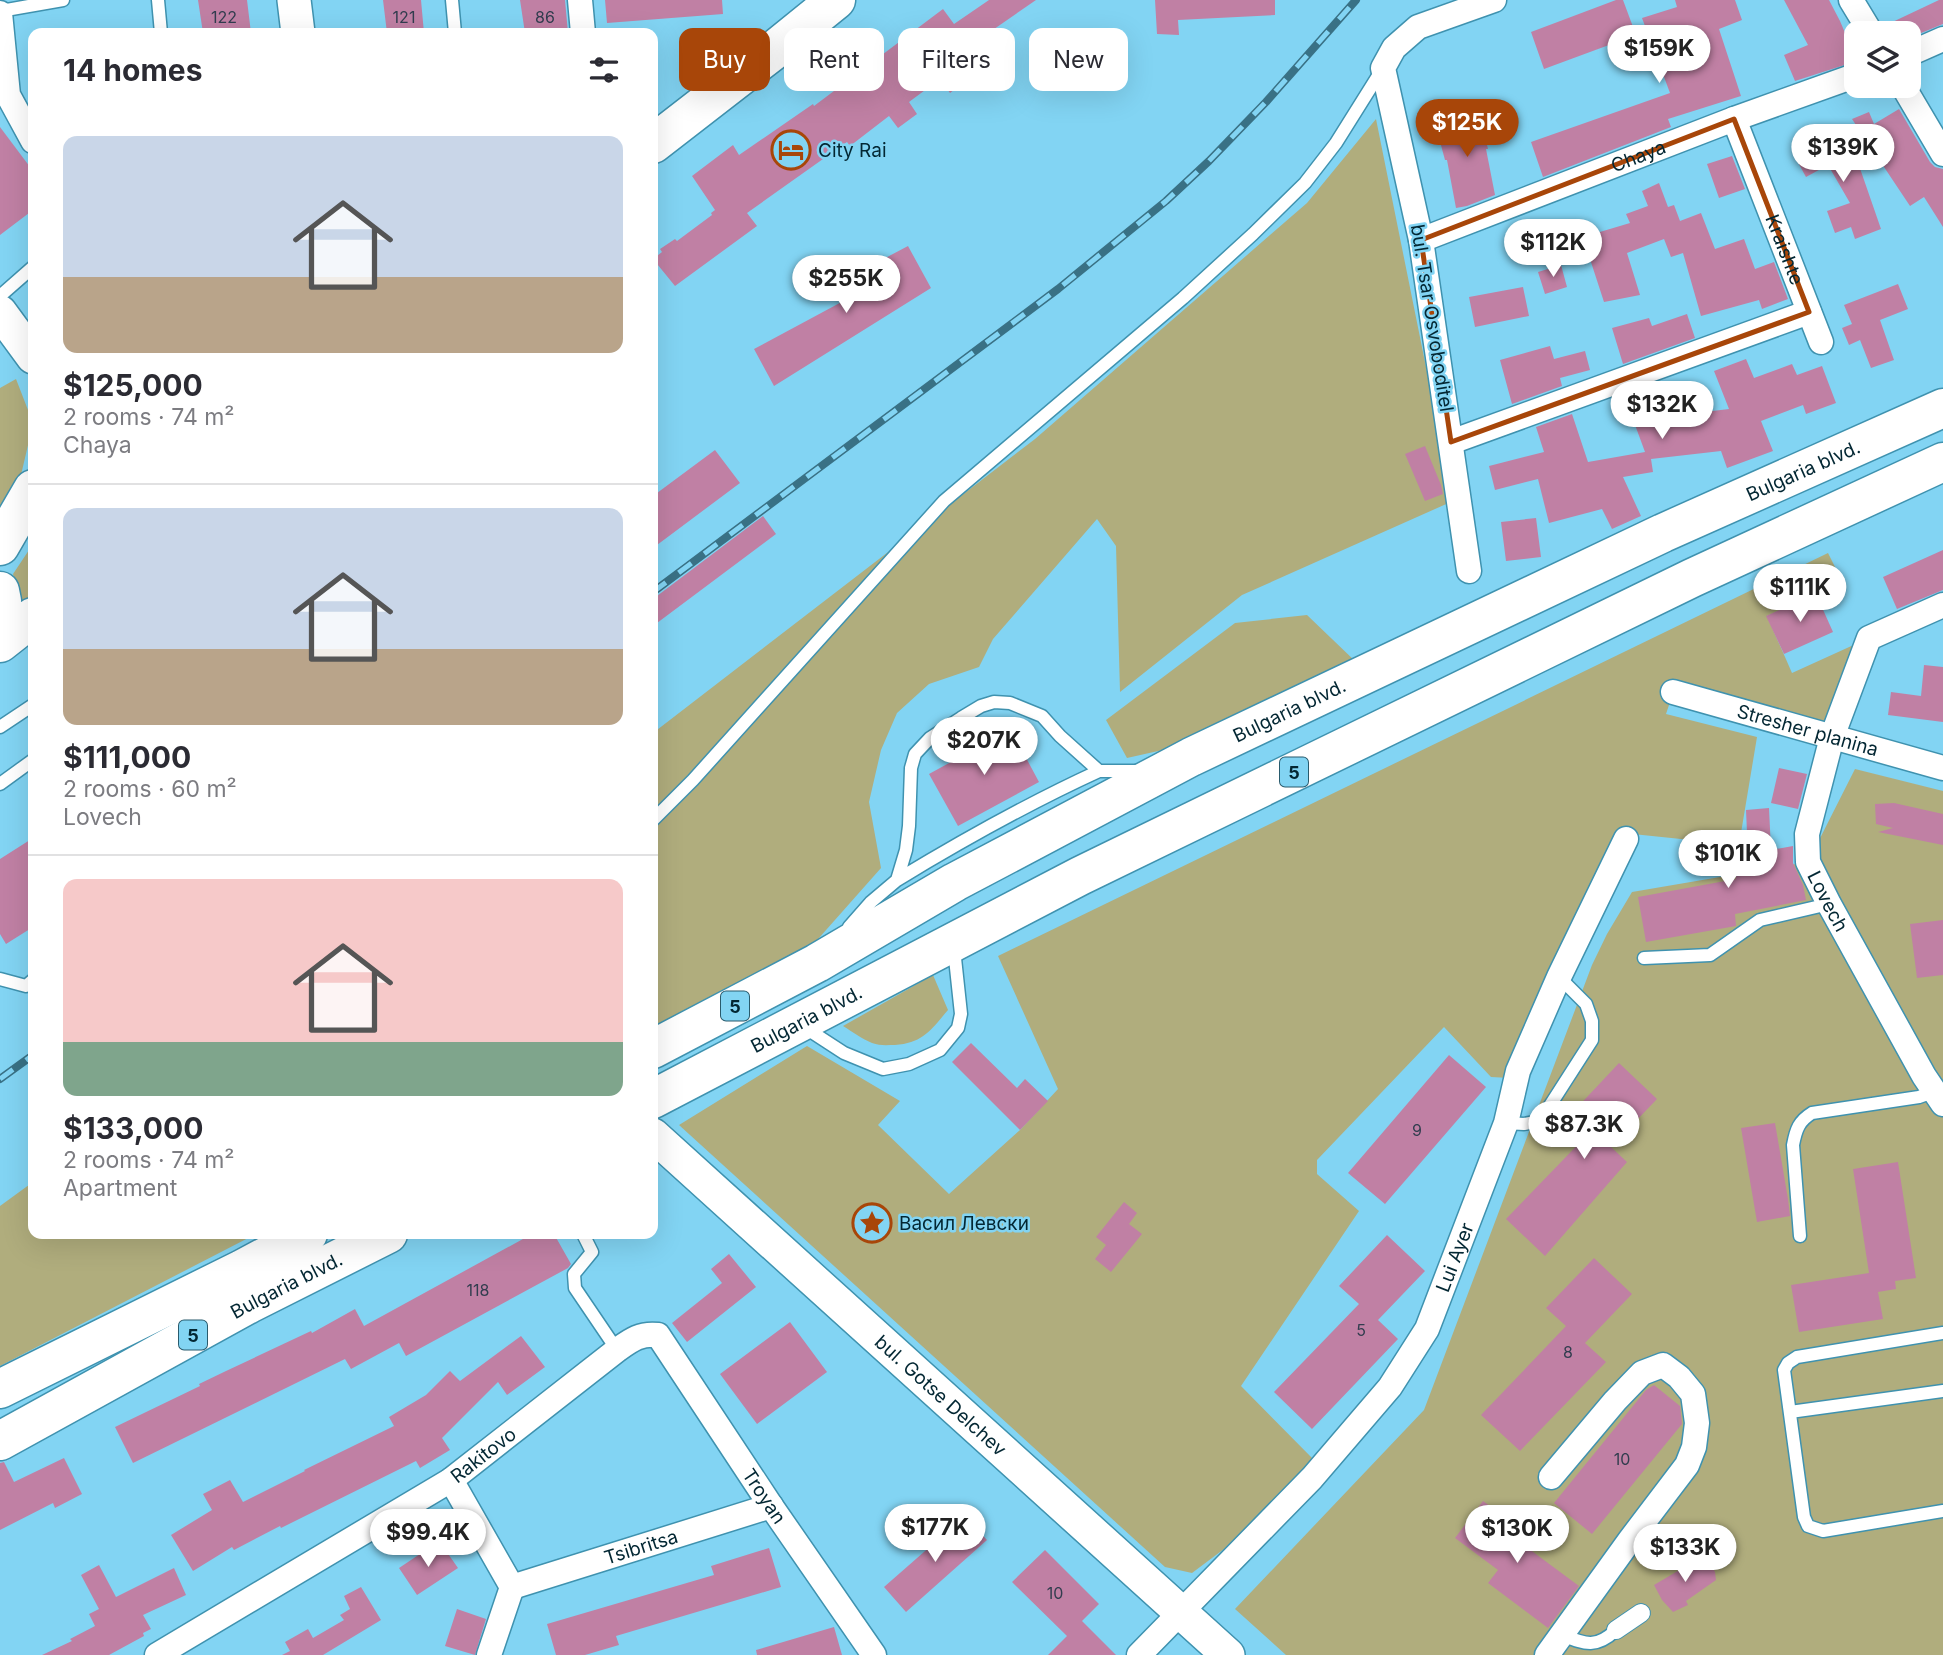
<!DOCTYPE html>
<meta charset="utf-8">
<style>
body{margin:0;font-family:Inter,sans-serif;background:#f7f7f7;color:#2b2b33;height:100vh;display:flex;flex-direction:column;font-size:26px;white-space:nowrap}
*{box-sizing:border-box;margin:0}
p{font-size:23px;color:#7c7c81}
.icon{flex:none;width:38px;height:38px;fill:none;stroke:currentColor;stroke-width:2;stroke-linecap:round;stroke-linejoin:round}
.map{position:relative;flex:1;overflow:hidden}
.side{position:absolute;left:28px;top:28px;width:630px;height:1211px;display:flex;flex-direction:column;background:#fff;border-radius:14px;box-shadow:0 7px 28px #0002}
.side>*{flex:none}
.top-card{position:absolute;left:679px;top:28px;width:665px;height:63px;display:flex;gap:14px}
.controls{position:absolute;left:1844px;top:21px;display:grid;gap:14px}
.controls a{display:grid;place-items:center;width:77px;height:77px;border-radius:14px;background:#fff;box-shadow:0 7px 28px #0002;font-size:35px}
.price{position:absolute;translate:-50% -60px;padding:0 16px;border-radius:24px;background:#fff;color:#222;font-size:23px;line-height:46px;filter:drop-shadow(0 2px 4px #0008)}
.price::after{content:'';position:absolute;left:50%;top:42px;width:21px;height:16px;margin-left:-10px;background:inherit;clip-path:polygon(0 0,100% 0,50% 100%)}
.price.current{background:#a84609;color:#fff}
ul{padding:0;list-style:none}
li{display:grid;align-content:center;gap:14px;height:371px;padding:0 35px}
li+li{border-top:2px solid #e1e1e2}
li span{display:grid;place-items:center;height:217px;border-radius:14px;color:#555}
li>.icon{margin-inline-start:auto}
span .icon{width:126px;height:126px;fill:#fffc;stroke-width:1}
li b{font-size:30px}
h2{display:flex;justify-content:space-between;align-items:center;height:84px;padding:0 35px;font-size:30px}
.tag{padding:0 24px;border-radius:14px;background:#fff;box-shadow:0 7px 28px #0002;font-size:24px;line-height:63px}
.tag.current{background:#a84609;color:#fff}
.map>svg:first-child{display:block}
</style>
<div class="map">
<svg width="1943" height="1655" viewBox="0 0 1943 1655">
<rect width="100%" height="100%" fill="#82d4f3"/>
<!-- green -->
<path fill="#b0ad7d" d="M1376,119L1453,501L1242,595L1120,692L1116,546L1097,519L993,639L979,667L929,684L897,713L881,750L869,802L881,868L811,947L653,1029V733L1035,439L1307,203Z
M16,379L28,410L32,428L21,475L0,515V388Z
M33,544V602L17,615L18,594L13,574Z
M1828,553L1844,585L1816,594L1767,616L1792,673L1869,638L1832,737L1673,693L1666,714L1757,737L1739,845L1623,833L1510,1078L1491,1077L1444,1027L1317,1160V1174L1359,1211L1241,1386L1314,1460L1224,1549L1192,1573L1165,1567L679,1125L807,1046L900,1101L878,1125L949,1194L1020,1130L1058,1089L998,956Z
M1307,615L1356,662L1176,747L1127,758L1106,720L1235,623Z
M1855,769L1943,791V1655H1286L1235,1609L1424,1410L1592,965L1607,934L1632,892L1808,862Z
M933,975L948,1010C931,1030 923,1043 895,1045C887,1045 880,1046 872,1043C862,1039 853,1032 843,1026Z
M33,1182V1234H256L0,1366V1206Z"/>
<!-- building -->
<path fill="#c080a4" d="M198,0H247L251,33H203Z
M383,0H421L424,33H387Z
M520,0H565L568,33H525Z
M605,0H722L723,14L607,23Z
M989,0H1036L971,45L980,58L959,73L965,81L950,93L940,79L909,102L917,114L898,128L889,116L850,146L847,142L747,213L757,226L675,286L653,259L662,252L660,249L675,239L677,241L712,215L711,213L715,210L692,176L733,145L739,155L813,104L814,106L943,9L954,24Z
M1155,0H1275V15L1178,20L1179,35L1157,34Z
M1616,0H1623L1636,35L1544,69L1531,32Z
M1675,0H1735L1742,20L1719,29L1741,96L1668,119L1671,127L1543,177L1531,142L1670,93L1642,18L1677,7Z
M1784,0H1829L1840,21L1857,61L1795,81L1784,55L1808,45Z
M1939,0H1943V24L1909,38V33H1886L1884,26Z
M1899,109L1930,162L1935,167L1943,169V227L1924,197L1910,206L1852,119L1869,112L1874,124Z
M1479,112L1488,149H1486L1495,195L1467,206L1456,208L1447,160H1445L1435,123Z
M0,127L33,171V210L0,235Z
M1846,128L1881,229L1855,239L1851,227L1835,233L1827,211L1850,203L1828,165L1806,177L1795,157Z
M1732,156L1745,189L1719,198L1707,164Z
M1659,183L1668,207L1674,205L1680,221L1701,213L1715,249L1744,239L1755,269L1774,262L1788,299L1762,309L1759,300L1701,316L1683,253L1671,257L1664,239L1627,253L1640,295L1604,302L1589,256L1579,259L1573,240L1630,223L1626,214L1648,206L1642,191Z
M908,246L931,288L774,386L754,349L849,298L840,282Z
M1561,265L1567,287L1545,294L1538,272Z
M1898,284L1908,309L1880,320L1894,360L1871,368L1860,340L1849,345L1842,328L1852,324L1844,305Z
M1523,287L1529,316L1475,327L1469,297Z
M1687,314L1695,338L1623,364L1612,328L1649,318L1652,326Z
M1550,346L1554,359L1585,351L1590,370L1560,378L1562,386L1512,404L1500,360Z
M1746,359L1754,378L1792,364L1797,375L1822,366L1836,403L1806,414L1803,405L1761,421L1773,451L1727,468L1721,451L1651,459L1653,472L1623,477L1641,516L1612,529L1602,509L1549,523L1538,479L1495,490L1489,466L1544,452L1536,427L1572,414L1588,462L1645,452L1624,395L1659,382L1671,416L1729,409L1714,371Z
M1425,446L1441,485L1443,494L1425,501L1405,454Z
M715,450L740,483L653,548V496Z
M763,516L776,534L653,626V599Z
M1536,518L1541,557L1506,561L1501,522Z
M1943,550V590L1897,609L1883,577Z
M1816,594L1833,632L1784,654L1766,616Z
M1924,665L1943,667V722L1888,715L1891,692L1921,696Z
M1009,726L1039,782L958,826L929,774L982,745L981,741Z
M1779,768L1807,774L1798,809L1771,803Z
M1894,803L1943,814V845L1878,832L1893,828L1876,824L1875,804Z
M1769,808L1771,850L1793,846V863L1803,885L1806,900L1735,914L1736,926L1646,942L1638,897L1736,879L1732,858L1748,855L1746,810Z
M33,838V927L6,944L0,934V859Z
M1943,920V975L1917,978L1910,924Z
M971,1043L1017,1088L1025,1079L1048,1101L1020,1130L952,1062Z
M1449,1055L1486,1087L1385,1204L1348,1173Z
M1619,1063L1657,1099L1611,1147L1627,1162L1545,1256L1506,1219L1591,1131L1572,1113Z
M1775,1123L1788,1199L1790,1216L1757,1222L1741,1128Z
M1898,1162L1916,1278L1895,1281L1896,1289L1878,1292L1883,1319L1799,1332L1791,1285L1869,1273L1853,1169Z
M1124,1202L1137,1213L1129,1224L1142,1234L1111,1272L1095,1259L1106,1245L1096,1237Z
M532,1234H554L571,1264L568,1268L406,1356L399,1343L351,1369L345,1359L133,1463L115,1427L200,1386L199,1384L226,1371L311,1331L312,1333L355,1309L364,1326Z
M1387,1235L1425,1271L1378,1320L1398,1339L1312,1429L1274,1392L1359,1304L1339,1286Z
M729,1254L756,1287L687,1342L672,1323L722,1283L711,1269Z
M1594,1258L1632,1294L1585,1343L1606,1362L1520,1451L1481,1415L1566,1326L1546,1308Z
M790,1322L827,1372L757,1424L720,1374Z
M521,1336L545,1367L507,1395L498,1382L442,1438L450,1450L420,1468L416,1461L281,1528L280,1526L234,1550L232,1547L193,1571L171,1535L212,1510L203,1494L230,1480L243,1502L305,1471L304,1470L394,1426L389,1417L426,1395L450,1371L460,1381Z
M1654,1385L1680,1406L1682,1424L1592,1534L1554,1503L1646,1390Z
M64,1458L82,1494L55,1508L53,1503L0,1530V1463L4,1462L14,1482Z
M1483,1501L1532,1537L1525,1546L1579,1586L1548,1628L1488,1583L1498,1570L1455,1538Z
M965,1516L987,1540L906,1612L884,1587Z
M432,1546L437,1553L444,1548L458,1568L417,1595L399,1568Z
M769,1548L781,1587L616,1636L619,1645L585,1655H556L547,1624L714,1575L711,1566Z
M1045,1550L1099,1604L1082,1621L1116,1655H1048L1067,1636L1012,1582Z
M1698,1559L1711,1565L1715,1572L1716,1580L1686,1601L1688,1605L1673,1612L1662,1600L1654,1585Z
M99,1565L116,1597L174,1568L186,1595L143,1615L151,1629L143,1633L144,1636L109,1655H42L72,1641L70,1639L95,1626L89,1614L99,1609L81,1575Z
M361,1587L381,1620L323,1655H282L290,1651L285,1642L308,1629L313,1638L344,1620L340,1615L350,1609L344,1596Z
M457,1609L486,1619L475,1655L445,1646Z
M834,1627L842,1655H757L756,1650Z"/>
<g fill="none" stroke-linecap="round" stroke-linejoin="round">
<!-- service casing -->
<g stroke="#3f92af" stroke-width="15">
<path id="service" d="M158,0L161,33
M452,0L455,33
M0,11L63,0
M0,296L33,267
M0,727L33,705
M0,784L33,760
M653,820L693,780L944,501L1183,298L1253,234L1305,183L1336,143L1383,68
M897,880C963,840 1029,803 1099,771
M849,927L871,902L897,880L906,850L909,826L911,768L915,754L930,738L961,718L981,706L994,702L1010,703L1042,716L1060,736L1099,771H1136
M1644,958L1710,955L1760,920L1829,904
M0,979L26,986L33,980
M804,1027L844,1053L883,1069L909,1064L940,1050L958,1028L961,1014L954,949
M1506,1123L1524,1124L1540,1121L1592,1040V1021L1586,1004L1559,977
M583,1234L592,1252L574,1274L575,1288L617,1350
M1800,1236L1793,1145C1796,1129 1799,1121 1812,1113L1919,1097L1933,1092
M1943,1333L1797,1357L1788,1363L1784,1370L1804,1517L1808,1526L1823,1531L1943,1511
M1790,1412L1943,1391
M1562,1635C1585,1644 1596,1649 1616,1630"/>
</g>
<!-- pedestrian casing -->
<g stroke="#3f92af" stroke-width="20">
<path id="pedestrian" d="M1616,1630L1641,1613"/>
</g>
<!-- minor casing -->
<g stroke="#3f92af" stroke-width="27">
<g id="minor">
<path d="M580,0L583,33"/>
<path d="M1851,0L1871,33"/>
<path d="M0,13L8,95L33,141"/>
<path d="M1909,54L1943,39"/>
<path d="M1903,86L1943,154"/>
<path id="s1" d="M1734,119L1821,342"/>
<path id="s2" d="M1421,240L1734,119L1857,75"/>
<path d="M1451,442L1809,312"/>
<path d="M1469,571L1421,240L1383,68L1394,48L1418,27L1494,0"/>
<path id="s3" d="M1943,605L1869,638L1832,737L1807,834L1808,862L1829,904L1924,1076L1943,1104"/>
<path id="s4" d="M1673,692L1943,768"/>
<path d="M451,1480L512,1587L489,1655"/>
<path id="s5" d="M512,1587L771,1506"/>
<path id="s6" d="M157,1655L451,1480L617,1350C631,1340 640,1333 658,1335L771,1506L874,1655"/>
<path id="s7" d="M1139,1655L1312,1478L1390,1387L1427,1329L1506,1123L1518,1071L1559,977L1626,839"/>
<path d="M1547,1655L1630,1540L1687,1465L1694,1447L1697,1423L1693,1394L1679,1377L1663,1365L1642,1373L1615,1401L1551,1477"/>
</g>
</g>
<!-- secondary casing -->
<g stroke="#3f92af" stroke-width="36">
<g id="secondary">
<path d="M294,0L298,33"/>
<path d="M0,312L33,357"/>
<path id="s8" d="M653,1135L1228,1655"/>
</g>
</g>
<!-- primary casing -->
<g stroke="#3f92af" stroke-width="41">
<path id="primary" d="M653,144L773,51L836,0
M0,546L33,489
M0,591L2,601L0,607
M0,643L33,617"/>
</g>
<!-- trunk casing -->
<g stroke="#3f92af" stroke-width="41">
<g id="trunk">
<path id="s9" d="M653,1049L817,963L955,882L1191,757L1663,533L1943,408"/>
<path id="s10" d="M653,1099L1080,876L1692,578L1943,462"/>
<path d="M0,1389L242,1269L308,1234"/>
<path id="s11" d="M0,1441L249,1304L388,1234"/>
</g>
</g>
<!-- service -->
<use href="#service" stroke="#fff" stroke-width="12"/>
<!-- pedestrian -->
<use href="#pedestrian" stroke="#fff" stroke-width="18"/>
<!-- minor -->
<use href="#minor" stroke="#fff" stroke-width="24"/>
<!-- secondary -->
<use href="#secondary" stroke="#fff" stroke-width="33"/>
<!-- primary -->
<use href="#primary" stroke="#fff" stroke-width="38"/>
<!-- trunk -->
<use href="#trunk" stroke="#fff" stroke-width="38"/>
<!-- rail casing -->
<g stroke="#397185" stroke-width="8">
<path id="rail" d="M653,592L1058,289L1166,201L1209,161L1266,102L1356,0
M0,1079L33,1055"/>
</g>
<!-- rail -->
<use href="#rail" stroke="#82d4f3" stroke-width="5" stroke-dasharray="16" stroke-linecap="butt"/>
</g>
<!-- marked area -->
<path fill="none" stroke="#a84609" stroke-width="5" stroke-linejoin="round" d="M1734,119L1809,312L1451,442L1421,240Z"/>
<!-- icons -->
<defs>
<g id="hotel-ring" transform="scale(2.0125)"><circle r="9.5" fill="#82d4f3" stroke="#a84609" stroke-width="1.5"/><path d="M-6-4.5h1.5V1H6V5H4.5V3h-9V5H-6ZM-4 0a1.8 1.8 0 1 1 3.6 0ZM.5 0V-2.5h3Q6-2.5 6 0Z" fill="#a84609"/></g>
<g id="sight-ring" transform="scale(2.0125)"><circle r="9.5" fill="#82d4f3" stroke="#a84609" stroke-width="1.5"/><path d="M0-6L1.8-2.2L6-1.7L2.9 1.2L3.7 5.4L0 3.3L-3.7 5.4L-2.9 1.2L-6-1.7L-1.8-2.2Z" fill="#a84609"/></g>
</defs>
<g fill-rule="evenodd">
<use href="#hotel-ring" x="791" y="150"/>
<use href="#sight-ring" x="872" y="1223"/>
</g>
<g text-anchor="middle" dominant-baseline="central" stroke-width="5" stroke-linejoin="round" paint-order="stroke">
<!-- number labels -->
<g font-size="16" fill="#323d4f">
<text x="224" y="17">122</text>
<text x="404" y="17">121</text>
<text x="545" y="17">86</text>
<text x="1417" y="1130">9</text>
<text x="478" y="1290">118</text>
<text x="1361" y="1330">5</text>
<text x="1568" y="1352">8</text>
<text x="1622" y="1459">10</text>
<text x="1055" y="1593">10</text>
</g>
<!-- shield labels -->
<g fill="#82d4f3" stroke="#295b6d" stroke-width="2">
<rect x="1280" y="757.5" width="28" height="29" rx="5"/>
<rect x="721" y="991.5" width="28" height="29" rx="5"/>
<rect x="179" y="1320.5" width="28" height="29" rx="5"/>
</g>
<g font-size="18" font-weight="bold" fill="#032733">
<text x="1294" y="772">5</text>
<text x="735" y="1006">5</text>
<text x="193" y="1335">5</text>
</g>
<!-- poi labels -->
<g font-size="19" fill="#032733" stroke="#82d4f3" text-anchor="start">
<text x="818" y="150">City Rai</text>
<text x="899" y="1223">Васил Левски</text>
</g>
<!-- street labels -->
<g font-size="19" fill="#032733" stroke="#82d4f3">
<text stroke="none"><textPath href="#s2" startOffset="233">Chaya</textPath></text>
<text stroke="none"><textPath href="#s1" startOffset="140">Kraishte</textPath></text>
<text transform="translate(1432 318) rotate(81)">bul. Tsar Osvoboditel</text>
<text stroke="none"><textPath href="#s9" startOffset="1288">Bulgaria blvd.</textPath></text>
<text stroke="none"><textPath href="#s9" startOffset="721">Bulgaria blvd.</textPath></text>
<text stroke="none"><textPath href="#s4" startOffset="140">Stresher planina</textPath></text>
<text stroke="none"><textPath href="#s3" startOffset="359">Lovech</textPath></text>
<text stroke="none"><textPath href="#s10" startOffset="173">Bulgaria blvd.</textPath></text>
<text stroke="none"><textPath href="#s7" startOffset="513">Lui Ayer</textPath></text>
<text stroke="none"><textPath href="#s11" startOffset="326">Bulgaria blvd.</textPath></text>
<text stroke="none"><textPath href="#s8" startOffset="388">bul. Gotse Delchev</textPath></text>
<text stroke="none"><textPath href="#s6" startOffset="383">Rakitovo</textPath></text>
<text stroke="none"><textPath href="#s6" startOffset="791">Troyan</textPath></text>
<text stroke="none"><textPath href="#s5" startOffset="135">Tsibritsa</textPath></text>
</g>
</g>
</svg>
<div class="controls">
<a><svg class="icon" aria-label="layers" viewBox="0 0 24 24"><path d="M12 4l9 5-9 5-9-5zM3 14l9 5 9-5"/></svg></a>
</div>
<b class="price" style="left:1659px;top:85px">$159K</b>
<b class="price current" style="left:1467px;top:159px">$125K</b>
<b class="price" style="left:1843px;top:184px">$139K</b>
<b class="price" style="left:1553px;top:279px">$112K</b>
<b class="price" style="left:846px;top:315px">$255K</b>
<b class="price" style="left:1662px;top:441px">$132K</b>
<b class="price" style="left:1800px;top:624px">$111K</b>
<b class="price" style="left:984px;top:777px">$207K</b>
<b class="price" style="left:1728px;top:890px">$101K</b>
<b class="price" style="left:1584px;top:1161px">$87.3K</b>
<b class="price" style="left:935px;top:1564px">$177K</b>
<b class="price" style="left:1517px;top:1565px">$130K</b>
<b class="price" style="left:428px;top:1569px">$99.4K</b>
<b class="price" style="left:1685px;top:1584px">$133K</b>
<div class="top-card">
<a class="tag current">Buy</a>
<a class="tag">Rent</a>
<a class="tag">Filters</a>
<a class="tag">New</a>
</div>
<section class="side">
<h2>14 homes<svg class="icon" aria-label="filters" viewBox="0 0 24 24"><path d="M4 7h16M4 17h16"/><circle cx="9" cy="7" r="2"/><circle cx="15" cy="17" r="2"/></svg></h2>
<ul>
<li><span style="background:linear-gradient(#c9d6e8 65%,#b9a48a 0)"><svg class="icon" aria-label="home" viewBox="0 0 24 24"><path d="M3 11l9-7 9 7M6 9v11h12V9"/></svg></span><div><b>$125,000</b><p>2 rooms · 74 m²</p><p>Chaya</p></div></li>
<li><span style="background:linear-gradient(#c9d6e8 65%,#b9a48a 0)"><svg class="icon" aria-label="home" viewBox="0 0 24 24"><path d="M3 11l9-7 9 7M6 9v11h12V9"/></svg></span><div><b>$111,000</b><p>2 rooms · 60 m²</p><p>Lovech</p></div></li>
<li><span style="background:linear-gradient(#f6c9c9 75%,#7fa58c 0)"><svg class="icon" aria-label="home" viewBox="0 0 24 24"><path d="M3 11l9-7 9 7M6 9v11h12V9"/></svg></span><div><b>$133,000</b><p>2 rooms · 74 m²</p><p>Apartment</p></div></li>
</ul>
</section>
</div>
